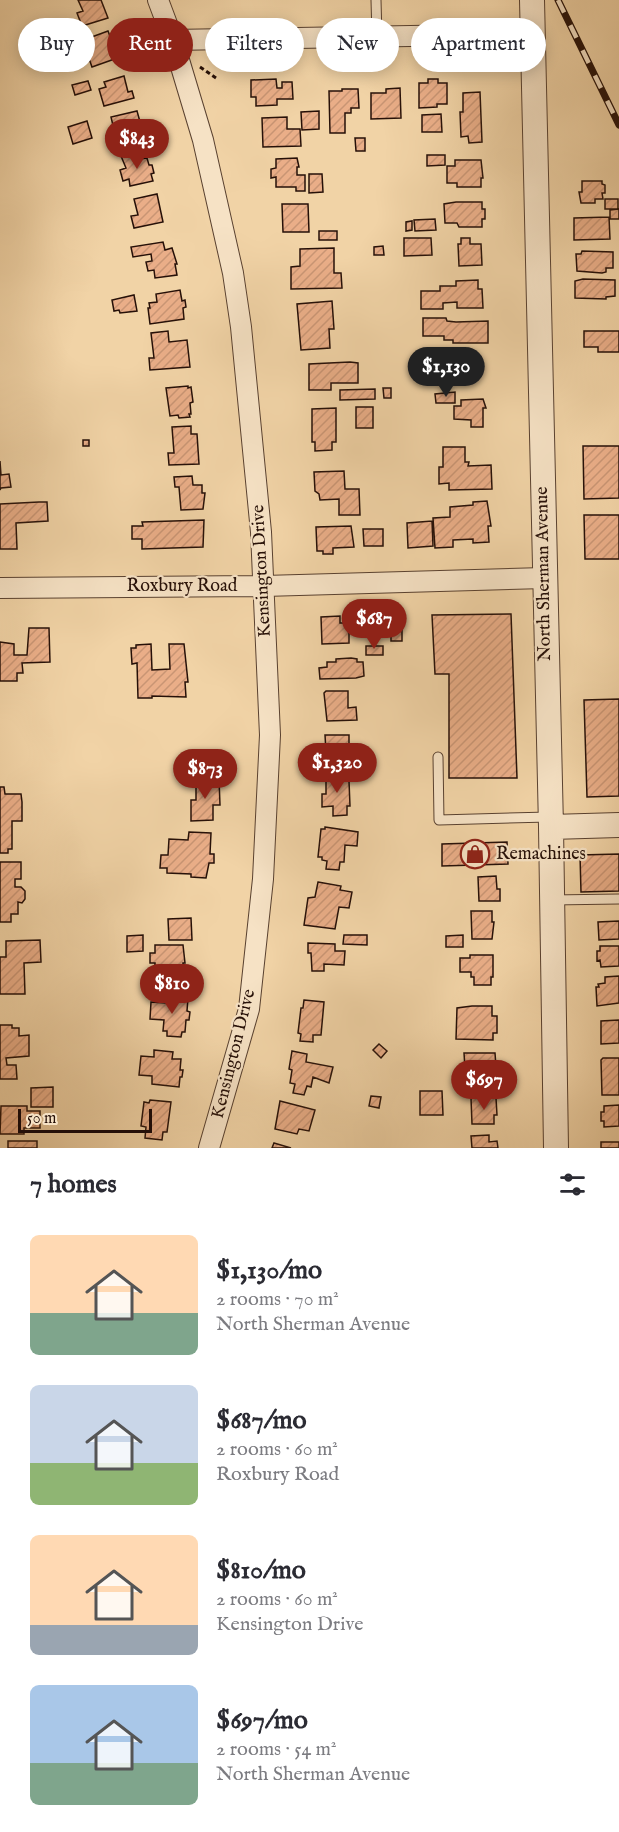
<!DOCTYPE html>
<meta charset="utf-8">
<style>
body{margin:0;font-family:"IM FELL English",serif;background:#f2f2f3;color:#2b2b33;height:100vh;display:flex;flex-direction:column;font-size:22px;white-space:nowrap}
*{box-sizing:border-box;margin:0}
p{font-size:20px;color:#7c7c81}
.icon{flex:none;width:33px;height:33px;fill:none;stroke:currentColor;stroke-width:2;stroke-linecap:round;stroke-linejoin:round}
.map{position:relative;height:1148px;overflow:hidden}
.drawer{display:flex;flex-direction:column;background:#fff;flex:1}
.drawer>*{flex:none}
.hud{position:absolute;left:18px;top:18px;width:584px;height:54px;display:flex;gap:12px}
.scale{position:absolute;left:18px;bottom:15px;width:134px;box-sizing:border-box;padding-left:6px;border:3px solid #261008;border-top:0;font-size:16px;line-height:21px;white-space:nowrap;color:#261008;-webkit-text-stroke:4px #f6e2c5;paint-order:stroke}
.price{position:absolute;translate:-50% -51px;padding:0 14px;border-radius:21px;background:#8f2418;color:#fff;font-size:20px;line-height:39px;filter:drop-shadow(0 2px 3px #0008)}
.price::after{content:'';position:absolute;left:50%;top:36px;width:18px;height:14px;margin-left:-9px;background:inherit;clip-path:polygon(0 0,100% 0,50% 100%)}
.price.current{background:#222;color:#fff}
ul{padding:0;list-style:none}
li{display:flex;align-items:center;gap:18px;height:150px;padding:0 30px}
li span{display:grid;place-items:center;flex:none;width:168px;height:120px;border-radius:9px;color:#555}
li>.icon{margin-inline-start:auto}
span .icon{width:72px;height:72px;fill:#fffc;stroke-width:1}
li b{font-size:26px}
h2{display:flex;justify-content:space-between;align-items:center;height:72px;padding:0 30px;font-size:26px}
.chip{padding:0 21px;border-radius:27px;background:#fff;box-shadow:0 3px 15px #0003;font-size:21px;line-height:54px}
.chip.current{background:#8f2418;color:#fff}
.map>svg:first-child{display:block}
</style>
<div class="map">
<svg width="619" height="1148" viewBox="0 0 619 1148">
<defs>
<pattern id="building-hatch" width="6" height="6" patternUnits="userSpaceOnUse" patternTransform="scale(1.5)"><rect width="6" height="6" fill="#eaae88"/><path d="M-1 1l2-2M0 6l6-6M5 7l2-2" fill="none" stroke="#c99574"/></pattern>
</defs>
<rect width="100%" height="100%" fill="#f1d3a6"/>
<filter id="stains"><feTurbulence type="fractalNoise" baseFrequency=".00333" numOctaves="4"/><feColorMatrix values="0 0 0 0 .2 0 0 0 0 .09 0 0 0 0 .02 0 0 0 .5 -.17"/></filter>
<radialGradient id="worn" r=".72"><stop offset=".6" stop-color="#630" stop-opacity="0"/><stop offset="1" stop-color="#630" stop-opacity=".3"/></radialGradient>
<!-- building -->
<path fill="url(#building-hatch)" stroke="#261008" stroke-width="1.5" d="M78,0H101L108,18L82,26L77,13L83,11Z
M108,31L114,47L119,46L123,56L92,67L87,53L93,51L89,38Z
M124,76L128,92L132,91L134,98L104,106L99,89L106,87L104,82Z
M276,79L277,88H282V82H292L293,99H277V105L256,106V97H251V80Z
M428,79H438V83H447V104H437V107L419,108V83H428Z
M88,81L91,90L75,95L72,85Z
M400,88L401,118L371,119V93H386V89Z
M342,89H358L359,108H351V113H345V133H330L329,91H342Z
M480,92L482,142L469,143L468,136L461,137L460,112H463V93Z
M137,111L142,129L137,130L139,139L109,146L106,136L115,134L111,117Z
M319,111V129L302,130L301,112Z
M441,114L442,132H422V115Z
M287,117V129H300L301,146L263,147L262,118Z
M87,121L92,138L73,144L68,127Z
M355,138H365V151H356Z
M138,152L140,159L147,158L149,165H152L154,173L151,174L153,181L130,186L129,179L123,181L120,170L126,168L121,156Z
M427,155H445V165L427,166Z
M297,158L299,167H297V175H305V191H296V187H276V177L271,178V169L276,168V159Z
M455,160H481L483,178H481V187H457V183H447V166H455Z
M309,174H322L323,192L309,193Z
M582,181H602V184L605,185V193H602L603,199H595V203H581L579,192H582Z
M157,194L163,222L134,228L131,216L138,215L134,199Z
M605,199H618V209H605Z
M456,202H482V209H485V219H482V227H459L457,223H445L444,204Z
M282,204H308L309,232H283Z
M619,209V219H610V210Z
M609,217L610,239L574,240V218Z
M435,219L436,230L415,231L414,220Z
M412,221V230L406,231V222Z
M319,231H337V240H319Z
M404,238H431L432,255L404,256Z
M461,238H470V244H481L482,265L459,266L458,244H461Z
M163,242L165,250L172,248L177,264H175L177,275L155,278L154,270L148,271L146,262L152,261L151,254L133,257L131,247Z
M383,246L384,255H374V247Z
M334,248V273H341L342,288L291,289V267L300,266V249Z
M582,251L613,252V268H606V272L602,273L577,271L576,254H581Z
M583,279L615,280V296L606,297V299L575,298V281Z
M478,280V289H482L483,308H457V302L443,303V309H421V291H440V286H456V281Z
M180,290L182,301L185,300L186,307L183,308L184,319L150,324L148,308H150L149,303L157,302L156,294Z
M134,295L137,311L120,313L119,310L114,311L112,300Z
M332,301L334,329H329L330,348L301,350L297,304Z
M423,318H446L447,321L456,322L488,321V343H453V340H444V336H423Z
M168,331L169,342L187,340L190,367L150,370L149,358H154L151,333Z
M584,331H619V352H598V347H584Z
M350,362L358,363V383H331V390H309V364Z
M188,386V388L191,387L193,402L190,403L191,414H189L190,417L179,418L178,415L170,416L166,388Z
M383,388H391V398H384Z
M375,389V399L340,400V390Z
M455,392V403H436L435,394Z
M483,399L486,408H483V427H471V420L454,419V406H461V400Z
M356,407H373V428H356Z
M336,408V442H332V450L315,451V442H312V409Z
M191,426V434H197L199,464L169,465L168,453H174L172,427Z
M83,440H89V446H83Z
M583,446H619V498L584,499Z
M443,447H465V462H469L468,466L491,465L492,489L449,490V483L439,484V467H443Z
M0,461L1,475L9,474L11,487L1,488L0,490Z
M344,471L345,489H359L360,515H339V499L320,500L319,494L315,491L314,472Z
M192,476L193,485H202V493H205L203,509L181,510L179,487H175L174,477Z
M487,501L491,526H488L489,542L473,543V539L453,540V547L435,548L433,518L450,517V507L473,505V502Z
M39,502H47L48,521L16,523L17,549H0V504Z
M584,515H619V559H585Z
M204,520L203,547L142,549V539H132V526H143L142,522Z
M432,521L433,546L408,548L407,523Z
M351,526L354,547L333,548V554H323V551H317L316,527Z
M363,529H383V546H364Z
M511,614L517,778H449V674H435L432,615Z
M340,616V623H349V643L322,644L321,617Z
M391,621H402V641H391Z
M29,628H49L50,662L22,663L23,673H17V681H0V642L14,644V655H27Z
M151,644L152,670L170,669L169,644H184L188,682H185L186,697L152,696V698H138L137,663L132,664L131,648H136V645Z
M366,646H383V655H366Z
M351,658L357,659V662H363L364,676L356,678L320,679L319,668L327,667V662H336V659Z
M326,691H348V708L356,707L357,720L327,721L324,693Z
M619,699V796L587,797L584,700Z
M325,735H349V749H359V760L324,759V752H326Z
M326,775H346V781H349L350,806H347V815L333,816V806L322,807V794H326Z
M196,779H219L220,805H213V820L191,821V800H196Z
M0,787H4L5,794H21L22,802V821H12V849H8V853H0Z
M325,827L358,832L357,846L345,845L344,862H340L339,870L326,869L327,861L322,860V857H318L321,829H325Z
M189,832L211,833L210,854H214V863H209L206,878L191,877V874L167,873V868H160L161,855H168L169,839L188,840Z
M507,842L508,864L442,866V844Z
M619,854V891L581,892L580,855Z
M0,862H21V879H15V887H21L25,891V899L22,903L18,902V914H11V922H0Z
M496,876L497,889H500V901H479L478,877Z
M318,882L341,886L340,890L352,892L349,908L339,907L335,929L304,925L308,898L315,897Z
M471,911H492V922H494L492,939H472Z
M191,918L192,940H169L168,919Z
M619,921V939L599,940L598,922Z
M143,935V951L127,952V936Z
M344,935H367V945L343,944Z
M463,935V947H446V936Z
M40,940L41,962L24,963L25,994H0V957H6V941Z
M308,943L335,944V951H345L344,965L324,964V971H312L311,953H308Z
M155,945H183L185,963H183V971H176V978H163V971H155V963H150V953H155Z
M600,946H619V966L601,967L600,960L597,961V951H600Z
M470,955H493V977H491V985H474V977H471V972H460V958H470Z
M619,976V1003L597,1006L596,987H599L598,984L605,983V977Z
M166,996L188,998L187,1011L190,1012L189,1020H186L185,1032H182L181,1037L167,1036V1031H163L164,1020L150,1019L151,1002L166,1003Z
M304,1000L324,1002L321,1035H313V1042L300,1041L301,1034L298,1033L301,1008H303Z
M472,1006H492V1016H497V1033H493V1040L456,1039L457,1008Z
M619,1020V1043L601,1044V1021Z
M0,1025H12V1028H19V1036L29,1035V1056L6,1058L7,1065H16L17,1079H0Z
M379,1044L387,1051L381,1058L373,1050Z
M154,1050L173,1052L172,1059H181L180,1070H183L182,1077H180L179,1087L152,1084V1076L139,1075L141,1056L154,1057Z
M292,1051L307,1054L306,1062L333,1067L329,1083L313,1077L311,1087L307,1086L304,1095L293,1093L295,1084L290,1083L292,1070L289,1069Z
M464,1053H495L496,1067L491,1068V1080L457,1083V1068H465Z
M603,1058H619V1095H602L601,1060Z
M53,1087V1107H31V1088Z
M420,1091H442L443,1115H420Z
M371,1096L381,1097L379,1108L369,1106Z
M471,1098H496L497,1115H494V1124H472Z
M150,1100L171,1102L167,1132H163L162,1140L145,1138L146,1127L141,1126L144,1102L149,1103Z
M280,1101L315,1110L309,1131L299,1129L297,1134L275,1129Z
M619,1105V1126L604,1127V1121H601V1112H604V1106Z
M1,1106H27V1111H40V1128H24V1134H0Z
M489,1135V1142L497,1141L498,1148H472L471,1136Z
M8,1141H37V1148H8Z
M601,1142H619V1148H601Z
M274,1143L291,1148H272Z"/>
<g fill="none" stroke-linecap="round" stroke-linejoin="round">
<!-- service casing -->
<g stroke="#594130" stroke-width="11">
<path id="service" d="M376,0L377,37
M438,757L439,820L549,817
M552,900L619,899"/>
</g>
<!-- minor casing -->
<g stroke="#594130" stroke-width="22">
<path id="minor" d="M158,0L173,40L203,140L233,273L241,327L261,532L270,735L263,879L249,1009L209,1148
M173,40L532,34
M0,588L264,586L544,578"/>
</g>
<!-- tertiary casing -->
<g stroke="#594130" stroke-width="26">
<path id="tertiary" d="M532,0L551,827L556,1148
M551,827L619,825"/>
</g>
<!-- path -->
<path stroke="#261008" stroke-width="3" stroke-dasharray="4.5 3" stroke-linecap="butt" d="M200,67L216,78"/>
<!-- service -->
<use href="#service" stroke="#f6e2c5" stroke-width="9"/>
<!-- minor -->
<use href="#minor" stroke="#f6e2c5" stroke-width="20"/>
<!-- tertiary -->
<use href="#tertiary" stroke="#f6e2c5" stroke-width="24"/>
<!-- rail casing -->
<g stroke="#261008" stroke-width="7">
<path id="rail" d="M558,0L619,125"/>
</g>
<!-- rail -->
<use href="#rail" stroke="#f6e2c5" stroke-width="4.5" stroke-dasharray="14" stroke-linecap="butt"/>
</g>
<!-- icons -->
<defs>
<g id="shop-ring" transform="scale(1.5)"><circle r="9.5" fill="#f6e2c5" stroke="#8f2418" stroke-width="1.5"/><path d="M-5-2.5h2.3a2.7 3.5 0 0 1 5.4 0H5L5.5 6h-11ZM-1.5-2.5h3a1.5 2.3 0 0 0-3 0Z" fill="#8f2418"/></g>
</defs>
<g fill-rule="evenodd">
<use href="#shop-ring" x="475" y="854"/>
</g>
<g text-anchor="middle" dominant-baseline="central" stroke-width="4.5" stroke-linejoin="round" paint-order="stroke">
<!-- street labels -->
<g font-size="18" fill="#261008" stroke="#f6e2c5">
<text transform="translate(262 571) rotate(-93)">Kensington Drive</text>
<text transform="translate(544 574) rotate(-91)">North Sherman Avenue</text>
<text x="182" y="586">Roxbury Road</text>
<text transform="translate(234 1054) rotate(-76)">Kensington Drive</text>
</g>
<!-- poi labels -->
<g font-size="18" fill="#261008" stroke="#f6e2c5" text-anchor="start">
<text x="496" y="854">Remachines</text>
</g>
</g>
<rect width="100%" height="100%" filter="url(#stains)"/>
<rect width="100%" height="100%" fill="url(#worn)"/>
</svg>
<div class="scale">50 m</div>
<b class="price" style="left:137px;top:170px">$843</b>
<b class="price current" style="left:446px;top:398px">$1,130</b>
<b class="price" style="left:374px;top:650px">$687</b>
<b class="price" style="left:337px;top:794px">$1,320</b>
<b class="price" style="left:205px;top:800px">$873</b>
<b class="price" style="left:172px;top:1015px">$810</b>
<b class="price" style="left:484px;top:1111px">$697</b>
<div class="hud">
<a class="chip">Buy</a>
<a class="chip current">Rent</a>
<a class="chip">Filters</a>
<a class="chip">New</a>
<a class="chip">Apartment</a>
</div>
</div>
<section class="drawer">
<h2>7 homes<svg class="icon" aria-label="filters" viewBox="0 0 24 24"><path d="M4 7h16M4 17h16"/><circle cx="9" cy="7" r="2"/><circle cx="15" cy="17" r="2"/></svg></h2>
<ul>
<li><span style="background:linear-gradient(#ffd9b3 65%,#7fa58c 0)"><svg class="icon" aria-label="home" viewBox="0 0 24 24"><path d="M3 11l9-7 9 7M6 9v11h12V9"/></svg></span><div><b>$1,130/mo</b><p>2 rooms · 70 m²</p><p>North Sherman Avenue</p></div></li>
<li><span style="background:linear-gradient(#c9d6e8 65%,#8fb573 0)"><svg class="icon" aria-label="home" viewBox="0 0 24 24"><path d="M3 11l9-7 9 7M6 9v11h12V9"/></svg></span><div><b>$687/mo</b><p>2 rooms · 60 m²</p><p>Roxbury Road</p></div></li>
<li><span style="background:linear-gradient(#ffd9b3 75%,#9aa5b1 0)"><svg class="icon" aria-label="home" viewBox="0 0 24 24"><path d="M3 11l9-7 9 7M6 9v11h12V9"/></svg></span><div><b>$810/mo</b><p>2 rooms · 60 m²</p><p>Kensington Drive</p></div></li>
<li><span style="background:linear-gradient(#a9c7e8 65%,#7fa58c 0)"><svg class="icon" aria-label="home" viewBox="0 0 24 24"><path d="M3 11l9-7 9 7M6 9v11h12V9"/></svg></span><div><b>$697/mo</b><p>2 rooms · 54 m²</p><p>North Sherman Avenue</p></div></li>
</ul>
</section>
